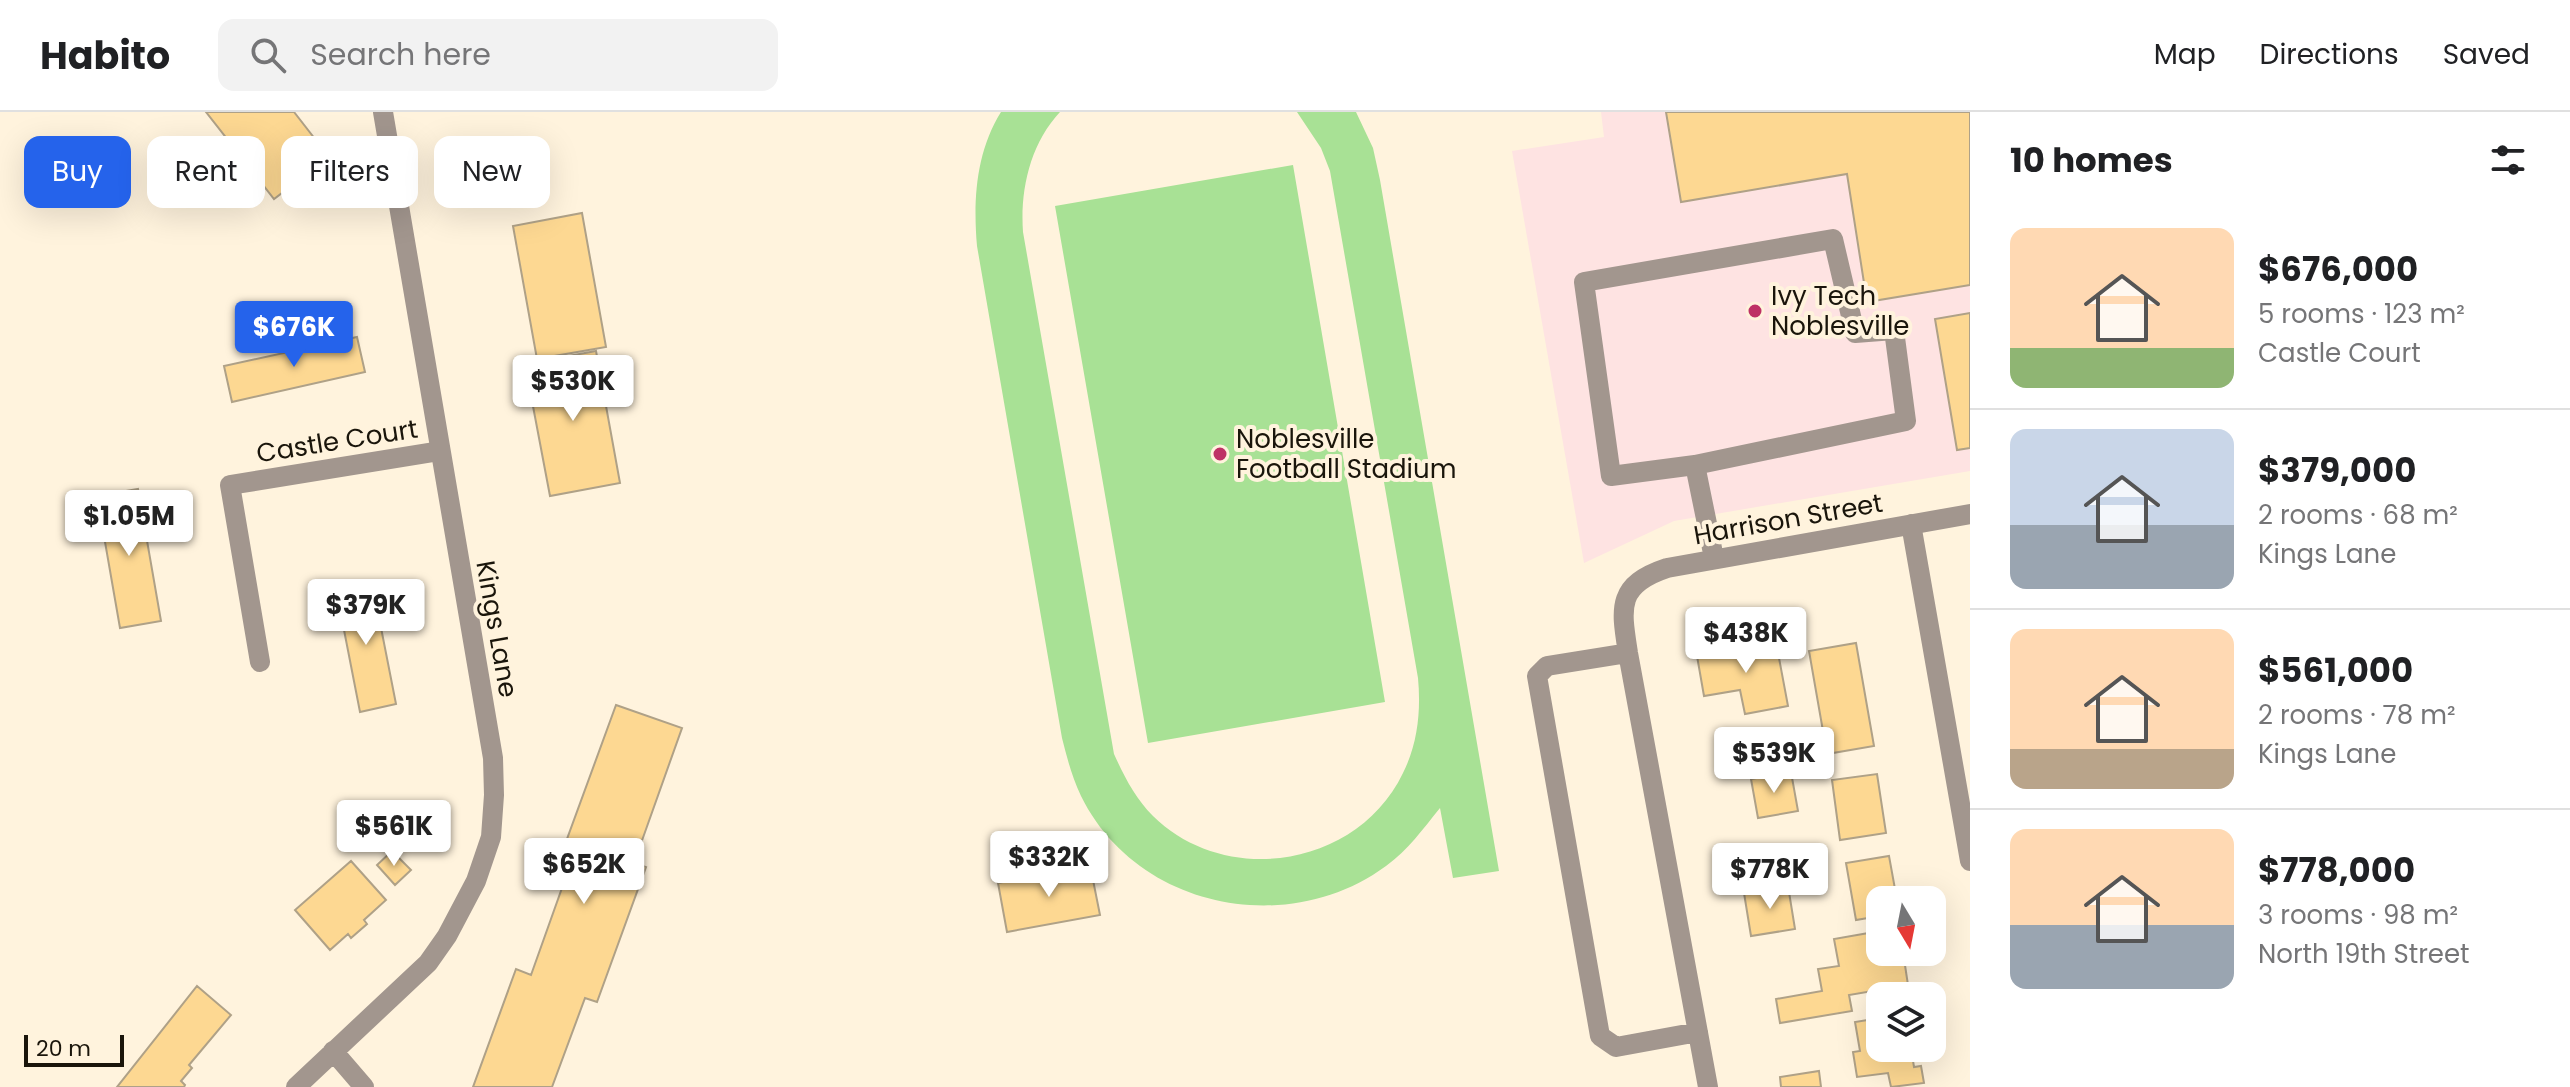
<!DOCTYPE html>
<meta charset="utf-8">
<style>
body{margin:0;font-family:Poppins,sans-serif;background:#f2f2f2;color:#202124;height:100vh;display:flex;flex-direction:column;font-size:30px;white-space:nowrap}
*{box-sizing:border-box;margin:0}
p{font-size:26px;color:#757577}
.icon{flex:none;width:44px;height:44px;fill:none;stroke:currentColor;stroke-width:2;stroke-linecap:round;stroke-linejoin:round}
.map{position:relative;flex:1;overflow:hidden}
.details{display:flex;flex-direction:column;background:#fff;width:600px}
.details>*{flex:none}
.top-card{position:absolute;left:24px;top:24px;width:760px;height:72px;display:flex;gap:16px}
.needle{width:52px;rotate:170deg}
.fabs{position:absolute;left:1866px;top:774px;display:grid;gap:16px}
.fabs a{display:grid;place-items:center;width:80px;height:80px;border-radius:16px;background:#fff;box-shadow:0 8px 32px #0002;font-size:40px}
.scale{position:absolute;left:24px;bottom:20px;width:100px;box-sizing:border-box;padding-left:8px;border:4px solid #1a150b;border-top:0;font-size:22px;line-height:28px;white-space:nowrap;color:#1a150b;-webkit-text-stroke:6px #fff3dd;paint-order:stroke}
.price{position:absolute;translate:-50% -68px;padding:0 18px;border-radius:8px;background:#fff;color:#222;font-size:26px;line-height:52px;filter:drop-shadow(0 2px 4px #0008)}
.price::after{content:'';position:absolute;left:50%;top:48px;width:24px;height:18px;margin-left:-12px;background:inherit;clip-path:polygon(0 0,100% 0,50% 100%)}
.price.current{background:#2563eb;color:#fff}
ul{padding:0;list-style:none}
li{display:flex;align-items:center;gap:24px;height:200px;padding:0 40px}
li+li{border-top:2px solid #e0e0e0}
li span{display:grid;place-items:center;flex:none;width:224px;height:160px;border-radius:16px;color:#555}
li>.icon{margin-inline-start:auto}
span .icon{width:96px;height:96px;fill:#fffc;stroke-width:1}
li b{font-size:34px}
h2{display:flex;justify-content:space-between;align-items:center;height:96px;padding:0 40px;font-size:34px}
.tag{padding:0 28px;border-radius:16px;background:#fff;box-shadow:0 8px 32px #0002;font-size:28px;line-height:72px}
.tag.current{background:#2563eb;color:#fff}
header{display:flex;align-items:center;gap:48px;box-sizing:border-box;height:112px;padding:0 40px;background:#fff;border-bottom:2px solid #e0e0e0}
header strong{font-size:38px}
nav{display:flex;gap:44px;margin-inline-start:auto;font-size:28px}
.search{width:560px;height:72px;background:#f2f2f2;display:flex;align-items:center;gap:20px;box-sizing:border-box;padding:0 28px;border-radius:16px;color:#757577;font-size:30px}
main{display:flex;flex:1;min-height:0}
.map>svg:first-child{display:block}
</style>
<header>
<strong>Habito</strong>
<div class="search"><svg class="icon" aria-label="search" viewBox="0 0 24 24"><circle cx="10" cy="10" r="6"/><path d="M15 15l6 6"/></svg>Search here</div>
<nav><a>Map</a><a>Directions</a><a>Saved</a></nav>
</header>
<main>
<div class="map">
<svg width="1970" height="975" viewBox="0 0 1970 975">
<rect width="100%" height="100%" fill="#fff3dd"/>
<!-- education -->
<path fill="#fee3e2" d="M1601,0H1970V359L1674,409L1584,451L1512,39L1604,25Z"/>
<!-- green -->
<path fill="#a8e195" d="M1001,0H1060C1030,32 1020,78 1023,120L1114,642C1124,664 1135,686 1153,704C1226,776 1358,755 1403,661C1418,631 1421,598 1418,566L1330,59L1321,36L1297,0H1356L1373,36L1380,68L1499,759L1453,766L1440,696C1423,717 1408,738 1386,754C1287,827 1136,796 1081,684C1072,665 1067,646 1062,626L977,134C973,88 976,40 1001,0Z
M1293,53L1385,590L1148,631L1055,94Z"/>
<!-- building -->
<path fill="#fdd892" stroke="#afa187" stroke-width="2" d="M206,0H294L329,45L274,87Z
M1666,0H1970V173L1867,190L1847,62L1681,90Z
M582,101L606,235L537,247L513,114Z
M1970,201V336L1957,338L1935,207Z
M357,225L365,260L232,290L224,254Z
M596,239L620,371L550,384L525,252Z
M138,377L161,509L120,516L97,384Z
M372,470L396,592L360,600L336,477Z
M1772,526L1776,546H1779L1788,594L1745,602L1740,578L1704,584L1697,544L1720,539L1719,535Z
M1856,531L1874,634L1827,642L1809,539Z
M616,593L682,616L634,751L646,755L597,890L585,886L552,975H473L516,857L531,863L578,731L567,727Z
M1791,660L1798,699L1758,706L1751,667Z
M1877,662L1886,721L1840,728L1832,668Z
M392,739L411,758L395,773L377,753Z
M1889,744L1897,788H1880V804L1856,808L1846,751Z
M351,749L386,788L364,808L367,812L351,826L348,822L330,838L295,798Z
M1090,753L1100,803L1007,820L998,771Z
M1788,774L1795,817L1751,824L1744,781Z
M1880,819V840H1903L1908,873L1849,883L1852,899L1780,911L1776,887L1822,879L1818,857L1839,854L1834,827Z
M197,874L231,903L189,953L192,956L181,969L185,973L184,975H117Z
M1880,906V936H1911L1914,955L1921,954L1924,971L1891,975L1888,961L1857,965L1853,940L1860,939L1855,910Z
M1819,959L1821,975H1781L1780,965Z"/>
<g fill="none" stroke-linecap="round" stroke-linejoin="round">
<!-- minor -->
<path stroke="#a2968e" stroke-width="20" d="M1695,353L1611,364L1584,170L1833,127L1855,221L1894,218L1906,309L1695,353L1714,446
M1911,412L1970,749
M1628,541L1547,554L1537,564L1600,924L1616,935L1698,920
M260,550L230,373L440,339
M333,939L364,975
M296,975L428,851L447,824L476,769L491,725L494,683L493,646L383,0
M1708,975L1628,541C1621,496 1616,473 1667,456L1970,402"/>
</g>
<!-- markers -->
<g fill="#be3165" stroke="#fff3dd" stroke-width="3">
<circle cx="1755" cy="199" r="8"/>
<circle cx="1220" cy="342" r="8"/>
</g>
<g text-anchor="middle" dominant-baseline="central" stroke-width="8" stroke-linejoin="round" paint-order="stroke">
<!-- poi labels -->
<g font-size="26" fill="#1a150b" stroke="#fff3dd" text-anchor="start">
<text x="1771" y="184">Ivy Tech<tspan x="1771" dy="30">Noblesville</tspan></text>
<text x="1236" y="327">Noblesville<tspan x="1236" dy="30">Football Stadium</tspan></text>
</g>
<!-- street labels -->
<g font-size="26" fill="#1a150b" stroke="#fff3dd">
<text transform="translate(337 329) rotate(-9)">Castle Court</text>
<text transform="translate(1788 407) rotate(-10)">Harrison Street</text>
<text transform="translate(497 517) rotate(80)">Kings Lane</text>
</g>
</g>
</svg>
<div class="fabs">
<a><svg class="needle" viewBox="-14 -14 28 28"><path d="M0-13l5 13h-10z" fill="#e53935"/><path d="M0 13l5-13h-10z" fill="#757577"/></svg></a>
<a><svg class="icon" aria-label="layers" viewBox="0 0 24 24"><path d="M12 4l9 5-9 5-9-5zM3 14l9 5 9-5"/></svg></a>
</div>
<div class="scale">20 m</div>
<b class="price current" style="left:294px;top:257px">$676K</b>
<b class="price" style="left:573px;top:311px">$530K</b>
<b class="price" style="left:129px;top:446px">$1.05M</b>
<b class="price" style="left:366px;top:535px">$379K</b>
<b class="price" style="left:1746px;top:563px">$438K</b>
<b class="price" style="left:1774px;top:683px">$539K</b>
<b class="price" style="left:394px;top:756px">$561K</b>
<b class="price" style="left:1049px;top:787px">$332K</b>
<b class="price" style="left:584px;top:794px">$652K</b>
<b class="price" style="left:1770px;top:799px">$778K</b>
<div class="top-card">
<a class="tag current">Buy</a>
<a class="tag">Rent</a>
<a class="tag">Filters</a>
<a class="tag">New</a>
</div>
</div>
<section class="details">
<h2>10 homes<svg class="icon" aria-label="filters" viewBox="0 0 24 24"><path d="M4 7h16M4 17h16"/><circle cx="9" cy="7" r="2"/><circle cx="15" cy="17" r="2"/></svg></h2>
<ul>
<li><span style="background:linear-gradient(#ffd9b3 75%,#8fb573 0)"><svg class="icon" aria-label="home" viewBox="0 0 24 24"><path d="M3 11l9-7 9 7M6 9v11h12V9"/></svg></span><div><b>$676,000</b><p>5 rooms · 123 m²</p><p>Castle Court</p></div></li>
<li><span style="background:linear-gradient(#c9d6e8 60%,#9aa5b1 0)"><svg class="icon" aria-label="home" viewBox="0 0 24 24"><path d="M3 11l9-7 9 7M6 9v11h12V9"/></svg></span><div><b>$379,000</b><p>2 rooms · 68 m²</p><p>Kings Lane</p></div></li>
<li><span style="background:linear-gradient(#ffd9b3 75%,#b9a48a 0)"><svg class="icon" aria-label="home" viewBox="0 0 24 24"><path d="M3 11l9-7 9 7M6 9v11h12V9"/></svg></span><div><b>$561,000</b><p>2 rooms · 78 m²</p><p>Kings Lane</p></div></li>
<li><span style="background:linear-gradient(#ffd9b3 60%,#9aa5b1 0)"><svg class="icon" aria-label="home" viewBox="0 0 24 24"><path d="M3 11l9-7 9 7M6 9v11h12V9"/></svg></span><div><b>$778,000</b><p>3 rooms · 98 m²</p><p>North 19th Street</p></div></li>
</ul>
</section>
</main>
